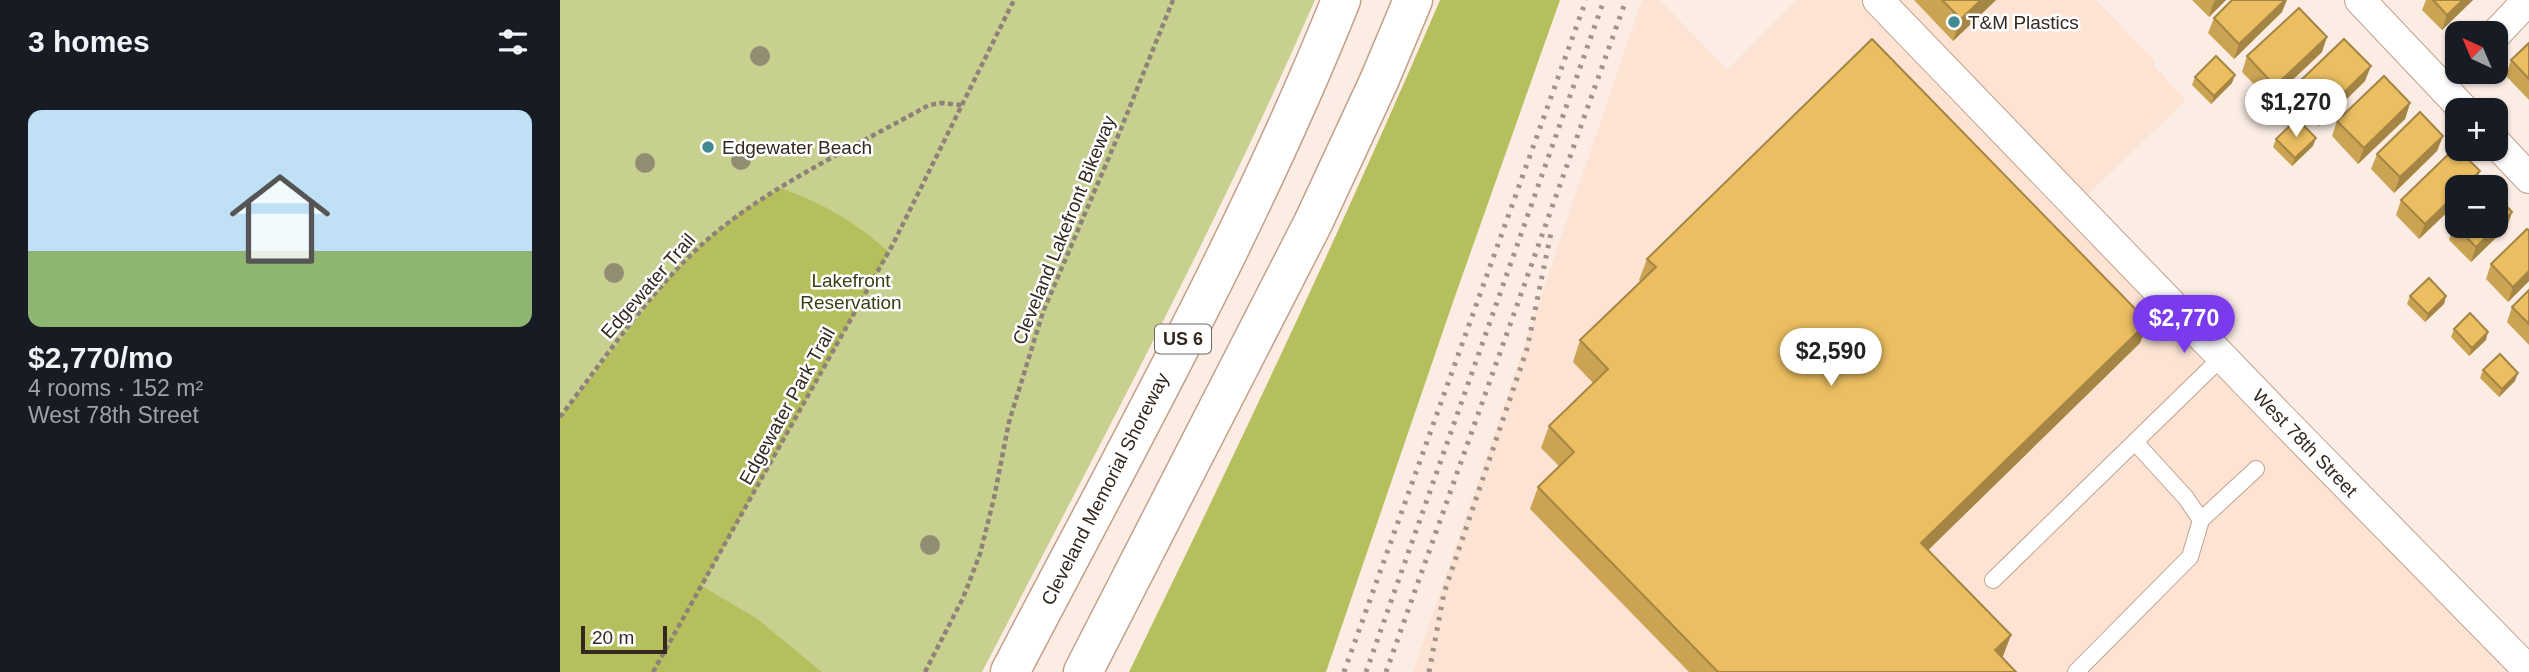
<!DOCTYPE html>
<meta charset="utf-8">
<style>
body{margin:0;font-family:Arial,sans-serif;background:#242831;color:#f1f3f6;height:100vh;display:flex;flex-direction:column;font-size:26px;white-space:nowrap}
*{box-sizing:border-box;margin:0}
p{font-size:23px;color:#9ea1a6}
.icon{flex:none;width:38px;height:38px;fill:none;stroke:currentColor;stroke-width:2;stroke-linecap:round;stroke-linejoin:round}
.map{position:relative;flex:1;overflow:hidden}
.sheet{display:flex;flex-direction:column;background:#171b24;width:560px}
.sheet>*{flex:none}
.needle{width:46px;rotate:316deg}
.fabs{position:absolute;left:1885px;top:21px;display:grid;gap:14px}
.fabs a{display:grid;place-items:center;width:63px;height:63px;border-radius:14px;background:#171b24;box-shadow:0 2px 5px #0004;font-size:35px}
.scale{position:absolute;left:21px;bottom:18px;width:86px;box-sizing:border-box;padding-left:7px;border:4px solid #35281f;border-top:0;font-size:19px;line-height:24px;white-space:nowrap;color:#35281f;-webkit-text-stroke:5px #fff;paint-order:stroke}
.price{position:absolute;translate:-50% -60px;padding:0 16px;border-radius:24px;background:#fff;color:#222;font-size:23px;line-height:46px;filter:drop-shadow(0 2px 4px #0008)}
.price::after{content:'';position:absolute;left:50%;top:42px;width:21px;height:16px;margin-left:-10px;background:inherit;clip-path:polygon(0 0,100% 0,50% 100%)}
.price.active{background:#7c3aed;color:#fff}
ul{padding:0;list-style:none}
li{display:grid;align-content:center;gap:14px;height:371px;padding:0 28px}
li+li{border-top:2px solid #363941}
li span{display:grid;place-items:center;height:217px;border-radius:14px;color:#555}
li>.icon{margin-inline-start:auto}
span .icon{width:126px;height:126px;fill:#fffc;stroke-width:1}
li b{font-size:30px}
h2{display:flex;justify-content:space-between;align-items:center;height:84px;padding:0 28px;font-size:30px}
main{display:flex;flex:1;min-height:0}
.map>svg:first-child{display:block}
</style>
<main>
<section class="sheet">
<h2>3 homes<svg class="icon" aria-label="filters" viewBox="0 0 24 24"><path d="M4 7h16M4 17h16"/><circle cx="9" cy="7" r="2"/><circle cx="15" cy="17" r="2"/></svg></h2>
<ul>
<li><span style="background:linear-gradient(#bfe0f5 65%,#8fb573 0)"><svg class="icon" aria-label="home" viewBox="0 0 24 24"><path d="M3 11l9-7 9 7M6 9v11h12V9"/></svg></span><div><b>$2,770/mo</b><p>4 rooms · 152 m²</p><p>West 78th Street</p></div></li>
</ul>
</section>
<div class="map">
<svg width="1969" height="672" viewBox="0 0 1969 672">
<rect width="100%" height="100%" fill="#fbede4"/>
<!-- built -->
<path fill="#fce3d3" d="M1082,0H1100L1167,70L1236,0H1301L1964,672H853Z
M1318,0H1536L1596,62L1593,65L1626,100L1516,206Z"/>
<!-- green -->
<path fill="#c8d090" d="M0,0H755C655,230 537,450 422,672H0Z"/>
<!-- forest -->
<path fill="#b6bf5d" d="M880,0H1000L893,302L766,672H569C677,450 783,227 880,0Z
M221,188C264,204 294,221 329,252L142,586L196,618L262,672H0V417L113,274L152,235L184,210Z"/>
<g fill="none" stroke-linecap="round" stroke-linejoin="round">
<!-- service casing -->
<g stroke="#c2a18c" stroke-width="18">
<path id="service" d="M1641,520L1696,469
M1433,580L1662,357
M1516,672L1630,557L1641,520L1626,498L1575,442"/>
</g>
<!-- minor casing -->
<g stroke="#c2a18c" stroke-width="32">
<path id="minor" d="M1318,0L1718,415L1969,671
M1800,0L1904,110
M1936,34L1968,0
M1936,143L1969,178"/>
</g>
<!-- motorway casing -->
<g stroke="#c2a18c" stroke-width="41">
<path id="motorway" d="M450,672C565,451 688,232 781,0
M523,672L753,223L819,81L853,0"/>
</g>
<!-- path -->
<path stroke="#8e8178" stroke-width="4.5" stroke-dasharray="5 3.5" stroke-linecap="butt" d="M0,417C45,358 97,281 154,234C217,182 298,145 369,105L381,103L402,105
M93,672L333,244L454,0
M365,672L403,598L420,554L434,498L449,422L483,312L558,136L613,0"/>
<!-- service -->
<use href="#service" stroke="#fff" stroke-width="16"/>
<!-- minor -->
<use href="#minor" stroke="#fff" stroke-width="30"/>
<!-- motorway -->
<use href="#motorway" stroke="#fff" stroke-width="38"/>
<!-- rail -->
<path stroke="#a0938a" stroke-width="5" stroke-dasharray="3.5 7" stroke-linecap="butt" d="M784,672L1026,0
M806,672L1044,0
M826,672L1066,0
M869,672L884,593L967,349L991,233"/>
</g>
<!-- trees -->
<g fill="#918d73">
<circle cx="200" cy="56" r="10"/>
<circle cx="181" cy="160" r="10"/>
<circle cx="85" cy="163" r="10"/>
<circle cx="54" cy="273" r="10"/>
<circle cx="370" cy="545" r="10"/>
</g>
<!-- wall -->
<path fill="#caa353" d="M1354,0H1436L1393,41Z
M1632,0H1666L1649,17Z
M1866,0H1913L1882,30L1862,10Z
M1722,12L1674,59L1648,33L1654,18Z
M1969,43V100L1946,76L1951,60Z
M1762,52L1710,101L1682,72L1687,56Z
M1635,77L1672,83L1651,104L1632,85Z
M1805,81L1759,126L1732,99L1738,83Z
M1850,103L1845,119L1798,164L1772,136L1777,121Z
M1883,136L1877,151L1834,193L1811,169L1817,154Z
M1716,139L1753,146L1732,166L1713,147Z
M1920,171L1913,187H1897V203L1859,239L1836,215L1841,200Z
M1952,212L1947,227L1911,262L1889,240L1894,224Z
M1087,259L1588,322L1580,343L1368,550L1451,635L1442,658L1456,672H1129L970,509L978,487L999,466L981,448L989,426L1033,383L1013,362L1020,340L1081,282L1079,280Z
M1931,264L1969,281L1948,302L1926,279Z
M1969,290V345L1947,322L1952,307Z
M1850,296H1886L1884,304L1865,322L1847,304Z
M1894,329L1926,340L1909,356L1891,337Z
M1923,370L1955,381L1939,397L1920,378Z"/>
<!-- shaded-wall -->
<path fill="#a48544" d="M1421,0H1436L1393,41L1401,19Z
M1656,0H1666L1649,17L1654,2Z
M1725,0H1727L1722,12L1674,59L1679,44Z
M1903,0H1913L1882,30L1887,15Z
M1767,37L1762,52L1710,101L1715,86Z
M1811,66L1805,81L1759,126L1765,111Z
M1675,75L1672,83L1651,104L1654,96Z
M1850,103L1845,119L1798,164L1804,148Z
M1883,136L1877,151L1834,193L1840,177Z
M1756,138L1753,146L1732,166L1735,158Z
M1920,171L1913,187H1903Z
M1897,193V203L1859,239L1865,224Z
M1952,212L1947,227L1911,262L1916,247Z
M1969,271V281L1948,302L1953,287Z
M1886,296L1884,304L1865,322L1868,314Z
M1588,322L1580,343L1353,565L1361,543Z
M1928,332L1926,340L1909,356L1912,348Z
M1958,373L1955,381L1939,397L1942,389Z
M1451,635L1443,656L1427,672L1435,650Z"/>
<!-- building -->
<path fill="#ebbe61" stroke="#a48544" stroke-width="2" d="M1382,0H1421L1401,19Z
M1672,0H1725L1679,44L1654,18Z
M1873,0H1903L1887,15Z
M1739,8L1767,37L1715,86L1687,56Z
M1312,39L1588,322L1361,543L1451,635L1435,650L1456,672H1158L978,487L1014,452L989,426L1048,369L1020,340L1096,267L1087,259Z
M1784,39L1811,66L1765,111L1738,83Z
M1969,43V79L1951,60Z
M1656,56L1675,75L1654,96L1635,77Z
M1824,76L1850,103L1804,148L1777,121Z
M1860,112L1883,136L1840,177L1817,154Z
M1737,119L1756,138L1735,158L1716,139Z
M1896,147L1920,171L1903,187H1897V193L1865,224L1841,200Z
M1936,195L1952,212L1916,247L1894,224L1897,222V226H1936Z
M1967,229L1969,230V271L1953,287L1931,264Z
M1869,278L1886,296L1868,314L1850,296Z
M1969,290V324L1952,307Z
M1910,313L1928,332L1912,348L1894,329Z
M1940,354L1958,373L1942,389L1923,370Z"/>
<!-- markers -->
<g fill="#438b90" stroke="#fff" stroke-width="2.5">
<circle cx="1394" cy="22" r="7"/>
<circle cx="148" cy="147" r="7"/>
</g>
<g text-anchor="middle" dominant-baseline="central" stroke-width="5" stroke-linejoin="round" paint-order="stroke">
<!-- shield labels -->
<rect fill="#fff" stroke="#726862" stroke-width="2" x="595" y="324.5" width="56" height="29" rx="5"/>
<g font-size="18" font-weight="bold" fill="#35281f">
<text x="623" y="339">US 6</text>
</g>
<!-- poi labels -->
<g font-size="19" fill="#35281f" stroke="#fff" text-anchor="start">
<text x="1408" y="22">T&amp;M Plastics</text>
<text x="162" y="147">Edgewater Beach</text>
</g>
<!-- street labels -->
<g font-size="19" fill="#35281f" stroke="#fff">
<text transform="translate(504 230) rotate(-68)">Cleveland Lakefront Bikeway</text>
<text transform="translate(88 286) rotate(-49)">Edgewater Trail</text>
<text transform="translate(227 406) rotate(-61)">Edgewater Park Trail</text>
<text transform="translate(1745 443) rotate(46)">West 78th Street</text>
<text transform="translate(545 489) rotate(-63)">Cleveland Memorial Shoreway</text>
</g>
<!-- park labels -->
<g font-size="19" fill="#3b3f16" stroke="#fff">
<text x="291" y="280">Lakefront<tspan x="291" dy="22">Reservation</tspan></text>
</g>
</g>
</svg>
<div class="fabs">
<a><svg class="needle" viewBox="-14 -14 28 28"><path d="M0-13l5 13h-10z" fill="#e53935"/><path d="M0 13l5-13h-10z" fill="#9ea1a6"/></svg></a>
<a>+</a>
<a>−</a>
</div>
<div class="scale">20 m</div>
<b class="price" style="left:1736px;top:139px">$1,270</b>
<b class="price active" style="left:1624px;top:355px">$2,770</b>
<b class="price" style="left:1271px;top:388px">$2,590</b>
</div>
</main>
